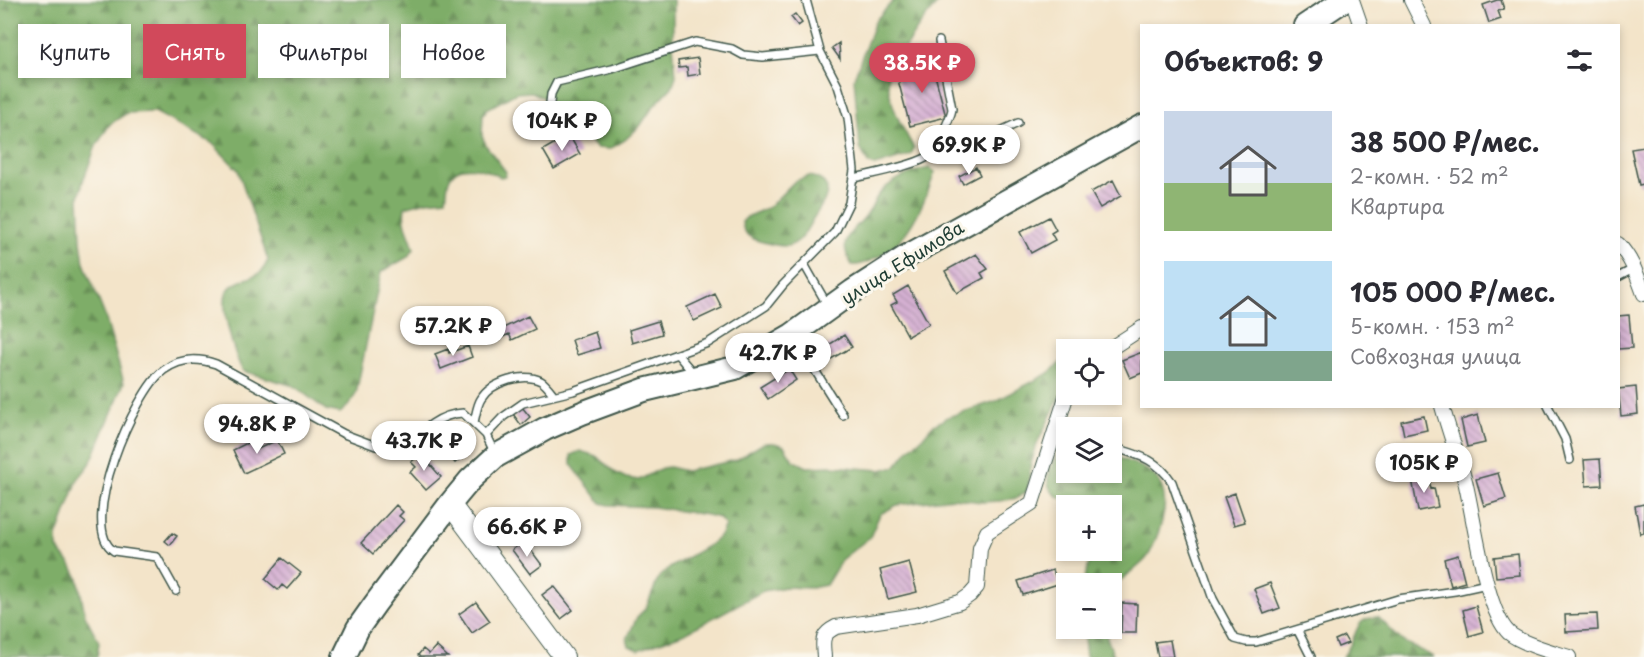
<!DOCTYPE html>
<html lang="ru">
<meta charset="utf-8">
<style>
body{margin:0;font-family:"Playpen Sans",sans-serif;background:#f7f7f7;color:#2b2b33;height:100vh;display:flex;flex-direction:column;font-size:22px;white-space:nowrap}
*{box-sizing:border-box;margin:0}
p{font-size:20px;color:#7c7c81}
.icon{flex:none;width:33px;height:33px;fill:none;stroke:currentColor;stroke-width:2;stroke-linecap:round;stroke-linejoin:round}
.map{position:relative;flex:1;overflow:hidden}
.details{position:absolute;left:1140px;top:24px;width:480px;height:384px;display:flex;flex-direction:column;background:#fff;border-radius:0px;box-shadow:0 3px 9px #0003}
.details>*{flex:none}
.hud{position:absolute;left:18px;top:24px;width:570px;height:54px;display:flex;gap:12px}
.tools{position:absolute;left:1056px;top:339px;display:grid;gap:12px}
.tools a{display:grid;place-items:center;width:66px;height:66px;border-radius:0px;background:#fff;box-shadow:0 3px 9px #0003;font-size:30px}
.price{position:absolute;translate:-50% -51px;padding:0 14px;border-radius:21px;background:#fff;color:#222;font-size:20px;line-height:39px;filter:drop-shadow(0 2px 3px #0008)}
.price::after{content:'';position:absolute;left:50%;top:36px;width:18px;height:14px;margin-left:-9px;background:inherit;clip-path:polygon(0 0,100% 0,50% 100%)}
.price.selected{background:#d1495b;color:#fff}
ul{padding:0;list-style:none}
li{display:flex;align-items:center;gap:18px;height:150px;padding:0 24px}
li span{display:grid;place-items:center;flex:none;width:168px;height:120px;border-radius:0px;color:#555}
li>.icon{margin-inline-start:auto}
span .icon{width:72px;height:72px;fill:#fffc;stroke-width:1}
li b{font-size:26px}
h2{display:flex;justify-content:space-between;align-items:center;height:72px;padding:0 24px;font-size:26px}
.tag{padding:0 21px;border-radius:0px;background:#fff;box-shadow:0 3px 9px #0003;font-size:21px;line-height:54px}
.tag.selected{background:#d1495b;color:#fff}
.map>svg:first-child{display:block}
</style>
<div class="map">
<svg width="1644" height="657" viewBox="0 0 1644 657">
<defs>
<pattern id="forest-firs" width="22" height="20" patternUnits="userSpaceOnUse" patternTransform="scale(1.5)"><rect width="22" height="20" fill="#7ead67"/><path d="M5 1l3.5 6h-7zM16 11l3.5 6h-7z" fill="#678e56"/></pattern>
<pattern id="building-back-hatch" width="6" height="6" patternUnits="userSpaceOnUse" patternTransform="scale(1.5)"><rect width="6" height="6" fill="#d6b1d3"/><path d="M-1 5l2 2M0 0l6 6M5-1l2 2" fill="none" stroke="#ad91ac"/></pattern>
</defs>
<rect width="100%" height="100%" fill="#fbf7ec"/>
<filter id="ink" filterUnits="userSpaceOnUse"><feTurbulence type="fractalNoise" baseFrequency=".0167" numOctaves="2"/><feDisplacementMap in="SourceGraphic" scale="12" xChannelSelector="R" yChannelSelector="G"/><feConvolveMatrix kernelMatrix="1 2 1 2 8 2 1 2 1" color-interpolation-filters="sRGB"/></filter>
<filter id="wash" filterUnits="userSpaceOnUse"><feTurbulence type="fractalNoise" baseFrequency=".008" numOctaves="4" result="noise"/><feDisplacementMap in="SourceGraphic" scale="24" xChannelSelector="R" yChannelSelector="G"/><feGaussianBlur stdDeviation="1.35" result="paint"/><feColorMatrix in="noise" values="0 0 0 0 0 0 0 0 0 0 0 0 0 0 0 0 0 1.4 0 .05"/><feComposite in="paint" operator="in"/></filter>
<g filter="url(#wash)">
<rect width="100%" height="100%" fill="#f3e4c9"/>
<!-- forest -->
<path fill="url(#forest-firs)" stroke="#4e754e" stroke-width="1.5" d="M0,0H673V44L676,76L672,87L653,107L640,126L625,140L610,149L597,148L550,101L532,92L516,93L487,109L483,115L482,136L487,147L506,172L505,176L501,177C486,170 457,158 449,180C447,185 447,193 446,199L426,201L405,207C402,225 410,232 414,249L408,257L381,272L356,394L348,406L340,413L326,410L294,386L243,371C235,359 218,302 228,290C235,280 252,279 261,272C264,269 266,264 268,260L238,170L212,143L155,112L127,113L110,124L96,146L83,181L79,197L81,241L84,263L105,316L124,383L90,464L78,479L57,537V548L71,565L78,578L85,615L99,642L97,657H0Z
M894,0H942C919,20 907,48 888,71C886,99 900,124 914,148L911,155L875,166L868,163L860,148L854,78L875,21Z
M930,168L935,172C923,207 907,246 870,261C864,263 859,266 852,265C835,237 853,233 868,213C872,208 874,202 877,197C888,181 912,171 930,168Z
M809,176C838,182 826,200 814,217C808,227 802,241 791,245C784,248 766,243 759,241C748,237 743,233 742,222L747,217L769,207L795,181Z
M1066,360V384L1037,444L1031,464L1028,490L1017,498L1000,501L981,502L953,498L897,505L880,514L870,537L842,559L826,585L811,588L786,587L763,591L685,633L638,650L629,646L627,639L637,617L646,608L659,577L671,567L709,545L720,536L725,525L719,518L707,515L653,507L609,505L601,503L571,464V455L580,451L596,456L616,473L626,478L639,480L662,468L669,467L686,471L736,460L764,443H774L784,446L793,460L807,467L833,466L880,470L895,467L910,448L922,438L932,426L948,417L996,401L1049,373L1061,362Z
M1066,451V472H1112V455C1125,461 1138,463 1150,472C1172,489 1165,518 1155,541C1153,547 1149,556 1144,561C1134,571 1122,578 1112,588V584L1083,583L1089,564L1098,551L1112,550V506C1092,506 1040,505 1049,473C1053,461 1056,457 1066,451Z
M1378,617L1402,641L1434,657H1343C1346,651 1351,645 1353,639C1359,624 1360,618 1378,617Z
M1083,629H1104L1114,657H1086Z"/>
<g id="blocks">
<!-- building -->
<path fill="url(#building-back-hatch)" d="M1497,0H1501L1504,9L1498,11L1501,19L1489,23L1483,5Z
M795,14L802,23L798,26L791,17Z
M839,43L840,59L832,48Z
M930,56L946,117L910,126L897,76L919,71L917,60Z
M698,58L700,74L688,76L687,67L679,68L678,61Z
M569,135L580,154L554,169L543,150Z
M1644,147V184L1639,185L1631,149Z
M976,167L980,175L963,184L959,176Z
M1113,180L1121,196L1100,208L1091,192Z
M1049,217L1056,230L1051,233L1055,240L1031,253L1020,232Z
M976,254L988,269L981,273L984,278L957,293L945,271Z
M908,286L929,324L908,336L891,305L897,302L893,295Z
M715,294L722,308L694,321L687,307Z
M1629,315L1632,348L1618,349V316Z
M528,316L535,329L512,340L509,334L501,338L497,331Z
M658,321L662,334L632,343L629,330Z
M595,332L600,348L577,355L572,340Z
M844,335L852,347L831,359L824,348Z
M468,346L472,357L441,369L435,354L448,349L449,353Z
M1142,352V373L1130,378L1122,360Z
M789,369L796,380L768,399L760,387Z
M1636,387L1638,414L1621,416L1618,389Z
M522,407L530,417L521,425L513,414Z
M1478,415L1485,443L1467,447L1461,420Z
M1424,416L1427,430L1404,435L1401,421Z
M451,434L467,453L455,463L439,444Z
M253,440L258,449L277,440L284,454L244,473L233,450Z
M421,454L441,477L426,490L410,472L416,467L411,462Z
M1600,459L1602,485L1586,486L1584,460Z
M1498,473L1506,499L1484,506L1476,479Z
M1428,476L1431,489L1434,488L1438,507L1418,511L1412,479Z
M1235,493L1245,522L1234,525L1224,497Z
M1644,504V533L1640,534L1635,506Z
M396,505L403,512L399,516L404,520L373,554L361,543Z
M172,533L177,536L170,545L165,541Z
M524,541L542,565L530,574L512,550Z
M1518,554L1520,575L1496,577L1494,557Z
M1458,555L1465,582L1451,586L1444,559Z
M282,558L301,573L287,589L282,585L278,590L265,579Z
M909,562L917,592L888,599L880,570Z
M1053,570L1058,584L1023,595L1018,581Z
M1270,583L1280,608L1264,614L1254,589Z
M554,586L573,610L561,619L542,595Z
M476,602L490,621L472,633L459,614Z
M1122,603L1137,604L1136,633H1121Z
M1476,606L1483,632L1469,636L1463,610Z
M1597,614L1598,630L1566,632L1565,615Z
M1344,636L1348,643L1338,647L1335,640Z
M1170,640L1173,657H1158L1155,642Z
M436,646L448,657H420L418,655L423,649L429,654Z"/>
</g>
</g>
<g filter="url(#ink)">
<use href="#blocks" fill-opacity="0" stroke="#3f564a" stroke-width="1.5"/>
<g fill="none" stroke-linecap="round" stroke-linejoin="round">
<!-- lane casing -->
<g stroke="#3f564a" stroke-width="10">
<path id="lane" d="M548,121L551,94L557,82L612,69L695,42L732,49L743,55L763,57L820,51
M930,155L979,141L1018,123
M854,178C870,174 919,165 930,155C935,150 951,117 952,109L939,41
M804,264L828,306
M1618,277L1635,268
M794,337L843,415
M677,354L708,343L766,306L783,285L835,232L849,203L854,170L848,118L838,86L820,51L806,0
M1548,406L1565,439L1570,460
M474,422C476,415 477,405 481,399C491,382 524,372 541,381C546,384 550,390 554,395
M486,435L503,417L523,403L573,391L677,354L694,374
M1054,435L1066,437
M1112,447C1138,455 1156,458 1172,482L1213,599L1235,639L1246,642H1256L1398,599L1455,591L1487,584
M176,591L157,557L114,551C76,527 135,391 164,370C180,358 199,358 216,364L344,434L376,446L404,448C421,432 438,414 463,413L486,435L495,454
M1298,631L1311,657"/>
</g>
<!-- street casing -->
<g stroke="#3f564a" stroke-width="16">
<path id="street" d="M1352,0L1361,26
M1411,0L1424,26
M1618,244C1632,259 1637,275 1644,294
M1108,350L1142,328
M1442,406C1449,431 1458,456 1465,481C1474,516 1485,611 1509,633C1522,644 1553,652 1569,657
M824,657C823,641 820,635 836,627L917,615L960,602L970,595L977,587L980,548L987,532L1032,503L1067,394"/>
</g>
<!-- secondary casing -->
<g stroke="#3f564a" stroke-width="22">
<path id="secondary" d="M450,504L564,657"/>
</g>
<!-- primary casing -->
<g stroke="#3f564a" stroke-width="26">
<path id="primary" d="M1305,26L1344,0
M344,657L358,628L375,604L450,504L470,480L496,456L545,429L582,413L644,390L735,368L792,335L853,291L909,255L1142,126"/>
</g>
<!-- lane -->
<use href="#lane" stroke="#fff" stroke-width="7"/>
<!-- street -->
<use href="#street" stroke="#fff" stroke-width="14"/>
<!-- secondary -->
<use href="#secondary" stroke="#fff" stroke-width="20"/>
<!-- primary -->
<use href="#primary" stroke="#fff" stroke-width="22"/>
</g>
</g>
<g text-anchor="middle" dominant-baseline="central" stroke-width="6" stroke-linejoin="round" paint-order="stroke">
<!-- street labels -->
<g font-size="18" fill="#1f3d34" stroke="#fbf7ec">
<text transform="translate(902 262) rotate(-32)">улица Ефимова</text>
</g>
</g>
</svg>
<div class="tools">
<a><svg class="icon" aria-label="locate" viewBox="0 0 24 24"><circle cx="12" cy="12" r="6"/><path d="M12 2v4M12 18v4M2 12h4M18 12h4"/></svg></a>
<a><svg class="icon" aria-label="layers" viewBox="0 0 24 24"><path d="M12 4l9 5-9 5-9-5zM3 14l9 5 9-5"/></svg></a>
<a>+</a>
<a>−</a>
</div>
<b class="price selected" style="left:922px;top:94px">38.5K ₽</b>
<b class="price" style="left:562px;top:152px">104K ₽</b>
<b class="price" style="left:969px;top:176px">69.9K ₽</b>
<b class="price" style="left:453px;top:357px">57.2K ₽</b>
<b class="price" style="left:778px;top:384px">42.7K ₽</b>
<b class="price" style="left:257px;top:455px">94.8K ₽</b>
<b class="price" style="left:424px;top:472px">43.7K ₽</b>
<b class="price" style="left:1424px;top:494px">105K ₽</b>
<b class="price" style="left:527px;top:558px">66.6K ₽</b>
<div class="hud">
<a class="tag">Купить</a>
<a class="tag selected">Снять</a>
<a class="tag">Фильтры</a>
<a class="tag">Новое</a>
</div>
<section class="details">
<h2>Объектов: 9<svg class="icon" aria-label="filters" viewBox="0 0 24 24"><path d="M4 7h16M4 17h16"/><circle cx="9" cy="7" r="2"/><circle cx="15" cy="17" r="2"/></svg></h2>
<ul>
<li><span style="background:linear-gradient(#c9d6e8 60%,#8fb573 0)"><svg class="icon" aria-label="home" viewBox="0 0 24 24"><path d="M3 11l9-7 9 7M6 9v11h12V9"/></svg></span><div><b>38 500 ₽/мес.</b><p>2-комн. · 52 m²</p><p>Квартира</p></div></li>
<li><span style="background:linear-gradient(#bfe0f5 75%,#7fa58c 0)"><svg class="icon" aria-label="home" viewBox="0 0 24 24"><path d="M3 11l9-7 9 7M6 9v11h12V9"/></svg></span><div><b>105 000 ₽/мес.</b><p>5-комн. · 153 m²</p><p>Совхозная улица</p></div></li>
</ul>
</section>
</div>
